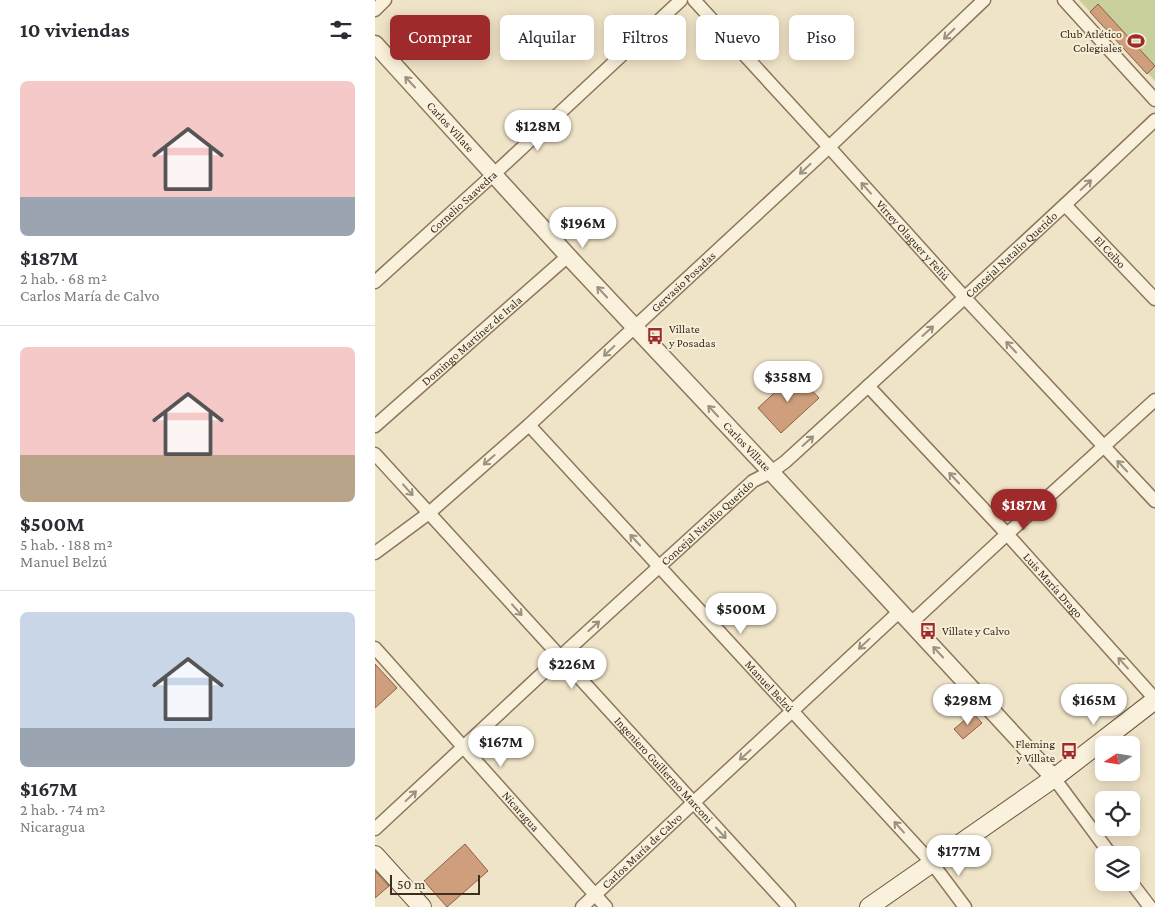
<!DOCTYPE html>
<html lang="es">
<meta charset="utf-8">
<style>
body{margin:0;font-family:"Crimson Pro",serif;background:#f7f7f7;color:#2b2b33;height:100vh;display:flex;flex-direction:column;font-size:19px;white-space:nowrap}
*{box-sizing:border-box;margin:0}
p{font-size:16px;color:#7c7c81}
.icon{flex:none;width:28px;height:28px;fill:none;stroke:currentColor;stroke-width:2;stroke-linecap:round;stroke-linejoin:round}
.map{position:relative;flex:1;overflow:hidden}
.panel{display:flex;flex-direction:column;background:#fff;width:375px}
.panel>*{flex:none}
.banner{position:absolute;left:15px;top:15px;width:475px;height:45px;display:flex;gap:10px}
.needle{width:32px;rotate:258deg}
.buttons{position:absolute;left:720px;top:736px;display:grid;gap:10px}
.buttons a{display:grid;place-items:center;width:45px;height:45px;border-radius:8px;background:#fff;box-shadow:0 2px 12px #0003;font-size:25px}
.scale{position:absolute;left:15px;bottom:12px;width:90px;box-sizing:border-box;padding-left:5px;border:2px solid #3d2e20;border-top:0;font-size:14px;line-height:18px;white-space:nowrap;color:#3d2e20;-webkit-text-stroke:4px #f7eed8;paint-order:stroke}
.price{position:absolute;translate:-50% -42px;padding:0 11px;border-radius:18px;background:#fff;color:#222;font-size:16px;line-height:32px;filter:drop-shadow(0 1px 2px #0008)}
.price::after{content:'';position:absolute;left:50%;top:30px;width:15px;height:11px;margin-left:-8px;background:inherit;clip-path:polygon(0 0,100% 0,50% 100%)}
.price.selected{background:#9e2a2b;color:#fff}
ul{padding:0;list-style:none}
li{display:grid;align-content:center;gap:10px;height:265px;padding:0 20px}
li+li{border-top:1px solid #e1e1e2}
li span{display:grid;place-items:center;height:155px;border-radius:8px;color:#555}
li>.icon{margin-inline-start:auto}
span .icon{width:90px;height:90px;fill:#fffc;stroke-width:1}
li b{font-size:21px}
h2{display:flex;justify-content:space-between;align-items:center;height:60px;padding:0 20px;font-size:21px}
.tag{padding:0 18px;border-radius:8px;background:#fff;box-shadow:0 2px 12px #0003;font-size:18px;line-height:45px}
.tag.selected{background:#9e2a2b;color:#fff}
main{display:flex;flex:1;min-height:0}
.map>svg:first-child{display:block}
</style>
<main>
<section class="panel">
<h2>10 viviendas<svg class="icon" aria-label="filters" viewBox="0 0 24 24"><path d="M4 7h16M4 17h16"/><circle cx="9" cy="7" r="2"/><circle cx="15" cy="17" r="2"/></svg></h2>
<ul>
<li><span style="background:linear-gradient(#f6c9c9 75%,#9aa5b1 0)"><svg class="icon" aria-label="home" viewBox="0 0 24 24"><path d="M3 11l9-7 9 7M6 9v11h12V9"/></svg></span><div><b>$187M</b><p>2 hab. · 68 m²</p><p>Carlos María de Calvo</p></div></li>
<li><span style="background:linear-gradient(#f6c9c9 70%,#b9a48a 0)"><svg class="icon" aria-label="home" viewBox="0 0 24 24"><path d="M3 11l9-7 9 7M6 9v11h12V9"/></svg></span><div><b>$500M</b><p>5 hab. · 188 m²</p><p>Manuel Belzú</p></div></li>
<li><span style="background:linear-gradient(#c9d6e8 75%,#9aa5b1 0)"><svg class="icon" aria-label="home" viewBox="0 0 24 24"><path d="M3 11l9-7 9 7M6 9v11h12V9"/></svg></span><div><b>$167M</b><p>2 hab. · 74 m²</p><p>Nicaragua</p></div></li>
</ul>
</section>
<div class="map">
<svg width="780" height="907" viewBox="0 0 780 907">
<rect width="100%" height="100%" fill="#f0e4c8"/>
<!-- green -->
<path fill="#c9cf9b" d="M704,0H780V81Z"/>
<!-- building -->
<path fill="#cf9f7d" stroke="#8d5f41" d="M723,4L780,66L772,74L715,12Z
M421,373L444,398L406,433L383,408Z
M0,664L22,688L0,708Z
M598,713L607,723L588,739L579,729Z
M90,844L113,871L72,907L49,881Z
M0,871L14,886L0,898Z"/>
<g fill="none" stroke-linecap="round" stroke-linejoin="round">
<!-- minor casing -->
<g stroke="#8d765c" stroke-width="15">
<g id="minor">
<path id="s1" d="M319,0L454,147L590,298L780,501"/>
<path d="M689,0L780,100"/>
<path d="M0,10L10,0"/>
<path id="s2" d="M690,205L780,299"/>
<path id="s3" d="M0,282L119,174L306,0"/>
<path id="s4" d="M493,386L632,534L780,699"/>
<path id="s5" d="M154,425L557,863L590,907"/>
<path id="s6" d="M0,426L193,256"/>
<path id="s7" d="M0,454L414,907"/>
<path id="s8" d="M0,553L54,513L154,425L454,147L609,0"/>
<path d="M536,623L632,534L780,400"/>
<path id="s9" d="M0,648L231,907"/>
<path d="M679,778L736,855"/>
<path id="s10" d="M0,829L185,657L378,481L396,472L410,462C534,349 658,236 780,120"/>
<path d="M756,882L775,907"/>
<path id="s11" d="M207,907L318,803L525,611"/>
</g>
</g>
<!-- tertiary casing -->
<g stroke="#8d765c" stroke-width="19">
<g id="tertiary">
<path id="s12" d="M0,44L193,256L396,472L679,778"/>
</g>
</g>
<!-- secondary casing -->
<g stroke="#6f573f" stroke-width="20">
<path id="secondary" d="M0,855L47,907
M494,907L679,778L780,700"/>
</g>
<!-- minor -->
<use href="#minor" stroke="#faf1dc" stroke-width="12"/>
<!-- tertiary -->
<use href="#tertiary" stroke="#faf1dc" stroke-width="16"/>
<!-- secondary -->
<use href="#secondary" stroke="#faf1dc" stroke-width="18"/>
</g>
<!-- one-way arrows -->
<defs><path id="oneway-shaft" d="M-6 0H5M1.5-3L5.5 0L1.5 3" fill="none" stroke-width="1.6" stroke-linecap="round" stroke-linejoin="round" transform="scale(1.25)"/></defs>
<g stroke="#9c907e">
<use href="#oneway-shaft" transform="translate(574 34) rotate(136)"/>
<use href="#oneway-shaft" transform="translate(35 82) rotate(-133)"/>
<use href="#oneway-shaft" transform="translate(430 169) rotate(137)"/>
<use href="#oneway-shaft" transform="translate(711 185) rotate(-43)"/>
<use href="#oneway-shaft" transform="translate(491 188) rotate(-132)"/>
<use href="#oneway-shaft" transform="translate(227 292) rotate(-133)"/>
<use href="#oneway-shaft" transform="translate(553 331) rotate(-42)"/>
<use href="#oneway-shaft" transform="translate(636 347) rotate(-133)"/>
<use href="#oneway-shaft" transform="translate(234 351) rotate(137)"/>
<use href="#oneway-shaft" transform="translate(338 411) rotate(-133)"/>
<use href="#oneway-shaft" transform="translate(433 441) rotate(-42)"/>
<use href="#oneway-shaft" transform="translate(114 460) rotate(139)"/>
<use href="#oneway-shaft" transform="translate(747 466) rotate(-133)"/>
<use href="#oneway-shaft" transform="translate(579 478) rotate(-133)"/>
<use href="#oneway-shaft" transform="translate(33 490) rotate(48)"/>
<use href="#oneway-shaft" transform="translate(260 540) rotate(-133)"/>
<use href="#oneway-shaft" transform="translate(142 610) rotate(48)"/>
<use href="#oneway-shaft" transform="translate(219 626) rotate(-42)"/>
<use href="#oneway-shaft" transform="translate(489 644) rotate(137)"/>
<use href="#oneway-shaft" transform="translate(563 652) rotate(-133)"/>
<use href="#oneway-shaft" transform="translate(748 663) rotate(-132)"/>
<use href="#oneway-shaft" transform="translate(370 755) rotate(138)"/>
<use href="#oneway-shaft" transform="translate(36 796) rotate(-43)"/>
<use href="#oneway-shaft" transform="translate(524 827) rotate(-132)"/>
<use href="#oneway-shaft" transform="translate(346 833) rotate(47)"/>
</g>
<!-- icons -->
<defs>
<g id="stadium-bare" transform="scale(1.35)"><path d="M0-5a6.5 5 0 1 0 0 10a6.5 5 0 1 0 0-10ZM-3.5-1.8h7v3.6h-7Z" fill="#9e2a2b" stroke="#f7eed8" stroke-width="2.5" paint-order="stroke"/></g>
<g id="bus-bare" transform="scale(1.35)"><path d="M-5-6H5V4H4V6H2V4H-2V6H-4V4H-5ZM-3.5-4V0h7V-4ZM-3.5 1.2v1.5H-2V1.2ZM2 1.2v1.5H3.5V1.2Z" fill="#9e2a2b" stroke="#f7eed8" stroke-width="2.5" paint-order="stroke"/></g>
</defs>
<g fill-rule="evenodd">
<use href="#stadium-bare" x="761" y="41"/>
<use href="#bus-bare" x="280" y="336"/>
<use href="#bus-bare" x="553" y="631"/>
<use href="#bus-bare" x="694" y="751"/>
</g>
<g text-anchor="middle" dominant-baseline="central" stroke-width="4" stroke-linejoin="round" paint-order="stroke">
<!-- poi labels -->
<g font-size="12" fill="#3d2e20" stroke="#f7eed8" text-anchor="end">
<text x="747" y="34">Club Atlético<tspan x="747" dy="14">Colegiales</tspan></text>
<text x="294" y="329" text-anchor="start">Villate<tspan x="294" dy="14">y Posadas</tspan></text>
<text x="567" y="631" text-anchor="start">Villate y Calvo</text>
<text x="680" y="744">Fleming<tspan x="680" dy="14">y Villate</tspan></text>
</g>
<!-- street labels -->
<g font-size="12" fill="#3d2e20" stroke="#f7eed8">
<text stroke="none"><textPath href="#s12" startOffset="112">Carlos Villate</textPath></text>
<text stroke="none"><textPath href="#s3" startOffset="119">Cornelio Saavedra</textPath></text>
<text stroke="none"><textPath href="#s1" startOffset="325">Virrey Olaguer y Feliú</textPath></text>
<text stroke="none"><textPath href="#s2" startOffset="65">El Ceibo</textPath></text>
<text stroke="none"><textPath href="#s10" startOffset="858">Concejal Natalio Querido</textPath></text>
<text stroke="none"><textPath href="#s8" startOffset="411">Gervasio Posadas</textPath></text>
<text stroke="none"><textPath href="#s6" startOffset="129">Domingo Martínez de Irala</textPath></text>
<text stroke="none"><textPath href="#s12" startOffset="548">Carlos Villate</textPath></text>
<text stroke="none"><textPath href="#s10" startOffset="452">Concejal Natalio Querido</textPath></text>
<text stroke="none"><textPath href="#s4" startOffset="272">Luis María Drago</textPath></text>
<text stroke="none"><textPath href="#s5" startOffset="355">Manuel Belzú</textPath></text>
<text stroke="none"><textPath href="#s7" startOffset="428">Ingeniero Guillermo Marconi</textPath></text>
<text stroke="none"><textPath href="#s9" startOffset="219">Nicaragua</textPath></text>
<text stroke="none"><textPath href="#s11" startOffset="82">Carlos María de Calvo</textPath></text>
</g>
</g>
</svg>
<div class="buttons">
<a><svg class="needle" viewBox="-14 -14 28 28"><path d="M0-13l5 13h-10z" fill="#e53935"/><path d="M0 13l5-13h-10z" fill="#7c7c81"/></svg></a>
<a><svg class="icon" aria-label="locate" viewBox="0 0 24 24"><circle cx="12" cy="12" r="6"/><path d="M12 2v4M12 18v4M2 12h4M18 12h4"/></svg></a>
<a><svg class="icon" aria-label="layers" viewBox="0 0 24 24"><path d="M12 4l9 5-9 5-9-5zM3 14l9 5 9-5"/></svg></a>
</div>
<div class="scale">50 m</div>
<b class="price" style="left:163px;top:152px">$128M</b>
<b class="price" style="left:208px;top:249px">$196M</b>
<b class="price" style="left:413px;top:403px">$358M</b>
<b class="price selected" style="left:649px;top:531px">$187M</b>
<b class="price" style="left:366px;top:635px">$500M</b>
<b class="price" style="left:197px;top:690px">$226M</b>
<b class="price" style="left:593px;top:726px">$298M</b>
<b class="price" style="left:719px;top:726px">$165M</b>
<b class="price" style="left:126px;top:768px">$167M</b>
<b class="price" style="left:584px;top:877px">$177M</b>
<div class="banner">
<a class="tag selected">Comprar</a>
<a class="tag">Alquilar</a>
<a class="tag">Filtros</a>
<a class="tag">Nuevo</a>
<a class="tag">Piso</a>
</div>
</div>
</main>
